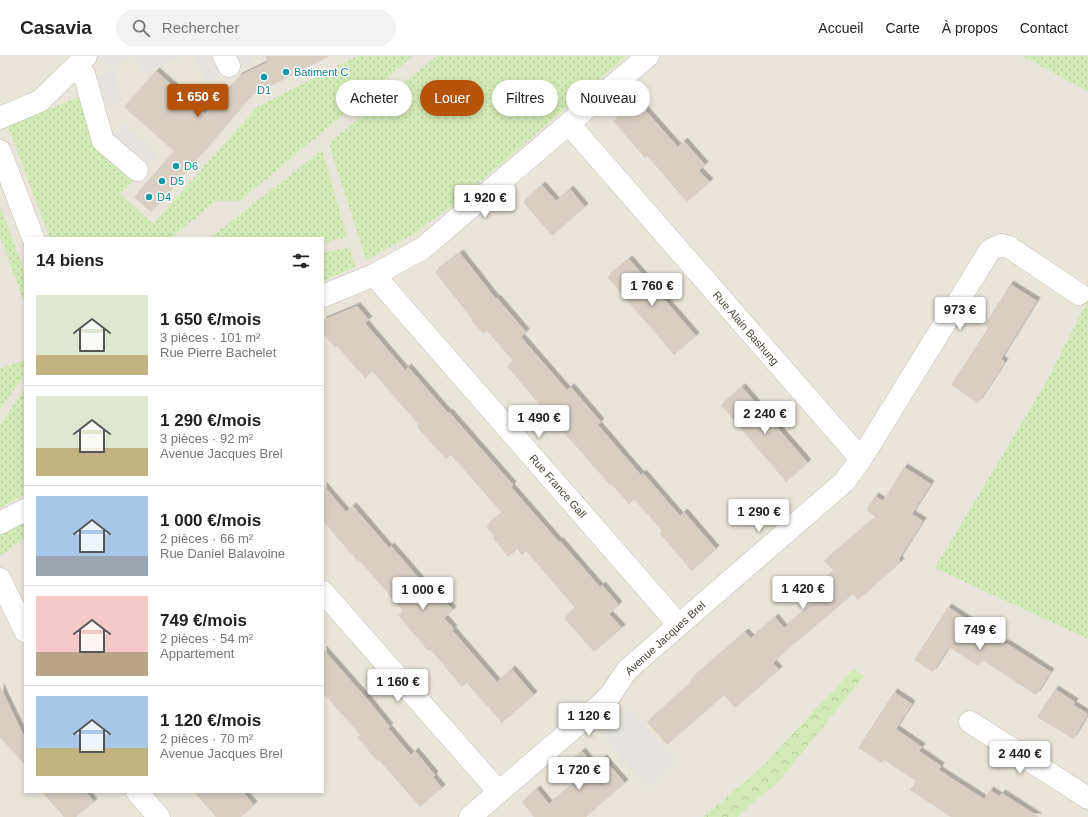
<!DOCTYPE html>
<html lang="fr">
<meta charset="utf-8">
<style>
body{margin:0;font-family:Arial,sans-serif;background:#f2f2f2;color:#222;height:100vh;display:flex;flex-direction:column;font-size:15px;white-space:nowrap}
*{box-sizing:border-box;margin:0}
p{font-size:13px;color:#767676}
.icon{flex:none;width:22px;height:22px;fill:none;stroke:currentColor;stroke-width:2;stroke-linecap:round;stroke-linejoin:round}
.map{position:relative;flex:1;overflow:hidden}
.drawer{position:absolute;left:24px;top:181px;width:300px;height:556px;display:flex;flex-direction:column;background:#fff;border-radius:0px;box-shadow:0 2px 6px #0003}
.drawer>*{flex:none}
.banner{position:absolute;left:336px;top:24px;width:380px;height:36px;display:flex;gap:8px}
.price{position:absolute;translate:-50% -34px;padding:0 9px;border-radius:4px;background:#fff;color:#222;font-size:13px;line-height:26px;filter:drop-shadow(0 1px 2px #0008)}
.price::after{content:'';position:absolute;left:50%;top:24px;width:12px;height:9px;margin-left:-6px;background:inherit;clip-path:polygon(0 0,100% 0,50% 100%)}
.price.on{background:#b45309;color:#fff}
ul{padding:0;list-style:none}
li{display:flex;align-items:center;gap:12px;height:100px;padding:0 12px}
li+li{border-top:1px solid #e0e0e0}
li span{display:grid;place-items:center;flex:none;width:112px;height:80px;border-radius:0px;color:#555}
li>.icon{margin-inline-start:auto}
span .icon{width:48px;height:48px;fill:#fffc;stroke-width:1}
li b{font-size:17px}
h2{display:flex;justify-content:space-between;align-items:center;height:48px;padding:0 12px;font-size:17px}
.pill{padding:0 14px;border-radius:18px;background:#fff;box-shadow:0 2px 6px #0003;font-size:14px;line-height:36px}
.pill.on{background:#b45309;color:#fff}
header{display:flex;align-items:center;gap:24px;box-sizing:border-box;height:56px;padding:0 20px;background:#fff;border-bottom:1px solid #e0e0e0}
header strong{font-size:19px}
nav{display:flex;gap:22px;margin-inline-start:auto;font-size:14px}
.search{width:280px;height:36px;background:#f2f2f2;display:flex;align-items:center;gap:10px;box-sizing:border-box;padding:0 14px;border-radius:22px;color:#767676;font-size:15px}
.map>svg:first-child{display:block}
</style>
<header>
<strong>Casavia</strong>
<div class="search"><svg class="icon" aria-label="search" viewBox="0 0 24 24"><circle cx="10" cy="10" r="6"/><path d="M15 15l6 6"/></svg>Rechercher</div>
<nav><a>Accueil</a><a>Carte</a><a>À propos</a><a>Contact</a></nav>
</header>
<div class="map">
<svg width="1088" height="761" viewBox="0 0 1088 761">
<defs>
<pattern id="grass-dots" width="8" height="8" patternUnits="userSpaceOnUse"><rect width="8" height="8" fill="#d2eab5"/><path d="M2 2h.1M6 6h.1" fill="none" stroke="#b6ca9c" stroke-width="1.8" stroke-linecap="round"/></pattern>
<pattern id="forest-crowns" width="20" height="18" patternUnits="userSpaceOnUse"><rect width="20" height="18" fill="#d2eab5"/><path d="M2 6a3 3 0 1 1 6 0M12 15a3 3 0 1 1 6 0" fill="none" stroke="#b6ca9c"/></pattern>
<filter id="shadow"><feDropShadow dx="3.5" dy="-3.5" stdDeviation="0" flood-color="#0004"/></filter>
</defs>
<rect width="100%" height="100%" fill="#f6f3ec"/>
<!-- residential -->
<path fill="#eae5da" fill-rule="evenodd" d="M0,0H1088V761H0ZM25,182H323V736H25Z"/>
<!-- grass -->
<path fill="url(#grass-dots)" d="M357,0H413L240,145H216L171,182H50L8,70L81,40L98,93L134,124L120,138L153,168L257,51Z
M437,0H626L453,149L412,179L366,204L330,91L331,85Z
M1022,0H1088V35Z
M322,94L347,181L323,187V182H210Z
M0,150L25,217V249L0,181Z
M350,191L355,211L323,225V197Z
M1088,244V583L935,512L1047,325Z
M25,304V318L0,353V313Z
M25,333V438L0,452V369Z
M25,465V481L0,500V479Z"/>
<!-- forest -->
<path fill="url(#forest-crowns)" d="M853,613L864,620L780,724L737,761H703L760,713Z"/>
<!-- parking -->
<path fill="#e5e3e0" d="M95,0H127L113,13L101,0L98,3Z
M135,0H181L145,18Z
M195,0H252L253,4L208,26Z
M113,15L121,45L105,50L97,19Z
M124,68L157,98L146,111L113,81Z
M630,654L676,706L648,731L602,679Z"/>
<!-- building -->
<path fill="#d8cfc1" filter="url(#shadow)" d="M265,0H330L251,40L151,156L134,141L174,95L124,51L156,15L205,58L239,20L268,6Z
M637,45L678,91L684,85L705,109L699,115L710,126L687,146L647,100L645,102L613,65Z
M542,129L556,145L570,133L585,151L552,180L523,146Z
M460,197L496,243L497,242L526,276L521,281L567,334L571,331L601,366L598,369L641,419L643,417L680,460L684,456L716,493L692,515L660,478L662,475L634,443L629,448L611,428L610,429L544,354L507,310L513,305L487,275L483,278L471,264L472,263L435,216Z
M629,203L696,280L674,299L607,221Z
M1010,228L1037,245L1001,303L1005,306L978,347L951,329L988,272L985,269Z
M357,250L369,264L365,267L405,314L408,311L448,357L449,356L513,429L511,431L559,486L560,485L600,531L602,529L619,549L609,558L622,572L594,596L564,562L575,552L526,495L522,499L517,493L508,501L493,482L495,481L486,470L502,457L451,399L446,403L417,371L419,369L372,315L365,322L337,290L335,292L323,277V264Z
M742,331L808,407L786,426L721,349Z
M904,411L931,428L912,458L923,465L899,503L901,506L858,544L853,538L787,594L773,607L779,614L735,652L724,639L667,689L647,666L692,626L690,624L745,576L751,582L775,561L784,572L814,546L807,538L834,515L824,505L876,461L866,454L875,440L883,445Z
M323,429L346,456L353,450L389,492L391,490L436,542L439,539L453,554L444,562L454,573L452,574L497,626L512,613L534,639L502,667L467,627L462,631L430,593L428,595L398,559L403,555L359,504L358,506L323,465Z
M948,551L1005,588L1006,587L1051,616L1036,639L982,604L978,610L949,591L933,616L914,604Z
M323,593L368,644L390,671L388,672L411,699L415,695L435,719L433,721L442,732L420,751L379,704L377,705L357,681L360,679L323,637Z
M0,630L25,682V709L0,681Z
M1055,633L1075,646L1073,649L1088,658L1073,683L1037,661Z
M894,636L912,648L896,673L922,691L919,695L941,710L939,714L984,743L990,734L999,740L1002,737L1039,761H951L910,734L916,725L884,704L882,707L858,692Z
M582,695L594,710L603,702L625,727L586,761H534L522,746L537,733L549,748L580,723L567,708Z
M42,736H86L94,746L76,761H64Z
M194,736H243L254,749L241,761H216Z"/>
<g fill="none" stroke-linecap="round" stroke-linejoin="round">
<!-- minor casing -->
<g stroke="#c2bbae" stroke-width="23">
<path id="minor" d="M224,0L229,10
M76,10L84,18L103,85L137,114
M0,62L40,45L86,0
M569,68L861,403
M0,95L33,182
M374,219L679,569
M323,240L374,219L423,192L648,0
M0,467L25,454
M0,523L25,575
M323,536L499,736
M970,666L1088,742
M137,736L159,761
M470,761L599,650L611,638L627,614L844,426L861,403L990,194L1001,189L1009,191L1079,238"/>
</g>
<!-- minor -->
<use href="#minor" stroke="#fff" stroke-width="22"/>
</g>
<!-- markers -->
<g fill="#0f9aa8" stroke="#fff" stroke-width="1.5">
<circle cx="286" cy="16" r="4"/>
<circle cx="264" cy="21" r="4"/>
<circle cx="176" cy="110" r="4"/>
<circle cx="162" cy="125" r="4"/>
<circle cx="149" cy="141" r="4"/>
</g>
<g text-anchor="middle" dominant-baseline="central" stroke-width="3" stroke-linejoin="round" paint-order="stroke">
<!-- culture labels -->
<g font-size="11" fill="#0d838f" stroke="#fff" text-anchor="start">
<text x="294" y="16">Batiment C</text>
<text x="264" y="34" text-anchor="middle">D1</text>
<text x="184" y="110">D6</text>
<text x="170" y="125">D5</text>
<text x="157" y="141">D4</text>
</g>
<!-- street labels -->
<g font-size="11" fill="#4b4439" stroke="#fff">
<text transform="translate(746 272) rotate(49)">Rue Alain Bashung</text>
<text transform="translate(558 430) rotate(49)">Rue France Gall</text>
<text transform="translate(665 582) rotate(-42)">Avenue Jacques Brel</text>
</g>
</g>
</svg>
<b class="price on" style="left:198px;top:62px">1 650 €</b>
<b class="price" style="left:485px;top:163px">1 920 €</b>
<b class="price" style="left:652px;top:251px">1 760 €</b>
<b class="price" style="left:960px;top:275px">973 €</b>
<b class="price" style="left:765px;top:379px">2 240 €</b>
<b class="price" style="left:539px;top:383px">1 490 €</b>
<b class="price" style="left:759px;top:477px">1 290 €</b>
<b class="price" style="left:803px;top:554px">1 420 €</b>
<b class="price" style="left:423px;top:555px">1 000 €</b>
<b class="price" style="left:980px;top:595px">749 €</b>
<b class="price" style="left:398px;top:647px">1 160 €</b>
<b class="price" style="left:589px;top:681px">1 120 €</b>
<b class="price" style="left:1020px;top:719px">2 440 €</b>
<b class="price" style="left:579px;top:735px">1 720 €</b>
<div class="banner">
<a class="pill">Acheter</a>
<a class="pill on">Louer</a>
<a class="pill">Filtres</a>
<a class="pill">Nouveau</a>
</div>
<section class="drawer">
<h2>14 biens<svg class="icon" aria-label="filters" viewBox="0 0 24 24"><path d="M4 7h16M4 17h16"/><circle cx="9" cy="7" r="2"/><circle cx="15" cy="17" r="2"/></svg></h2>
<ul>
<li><span style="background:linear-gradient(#dfe7d0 75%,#c2b280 0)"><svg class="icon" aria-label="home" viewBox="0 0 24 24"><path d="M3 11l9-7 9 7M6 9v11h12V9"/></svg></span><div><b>1 650 €/mois</b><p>3 pièces · 101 m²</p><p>Rue Pierre Bachelet</p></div></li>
<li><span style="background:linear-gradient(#dfe7d0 65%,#c2b280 0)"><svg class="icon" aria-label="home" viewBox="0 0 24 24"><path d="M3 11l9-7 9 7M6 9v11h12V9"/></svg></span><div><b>1 290 €/mois</b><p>3 pièces · 92 m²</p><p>Avenue Jacques Brel</p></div></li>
<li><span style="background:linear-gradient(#a9c7e8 75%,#9aa5b1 0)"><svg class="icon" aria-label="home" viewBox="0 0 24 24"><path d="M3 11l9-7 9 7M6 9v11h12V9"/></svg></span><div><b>1 000 €/mois</b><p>2 pièces · 66 m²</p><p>Rue Daniel Balavoine</p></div></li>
<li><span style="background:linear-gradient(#f6c9c9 70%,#b9a48a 0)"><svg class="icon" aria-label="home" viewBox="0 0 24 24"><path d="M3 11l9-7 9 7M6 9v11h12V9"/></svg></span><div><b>749 €/mois</b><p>2 pièces · 54 m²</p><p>Appartement</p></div></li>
<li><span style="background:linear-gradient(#a9c7e8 65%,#c2b280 0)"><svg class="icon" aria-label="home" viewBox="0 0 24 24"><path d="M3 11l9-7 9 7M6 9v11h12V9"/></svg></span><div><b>1 120 €/mois</b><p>2 pièces · 70 m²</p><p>Avenue Jacques Brel</p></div></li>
</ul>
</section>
</div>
